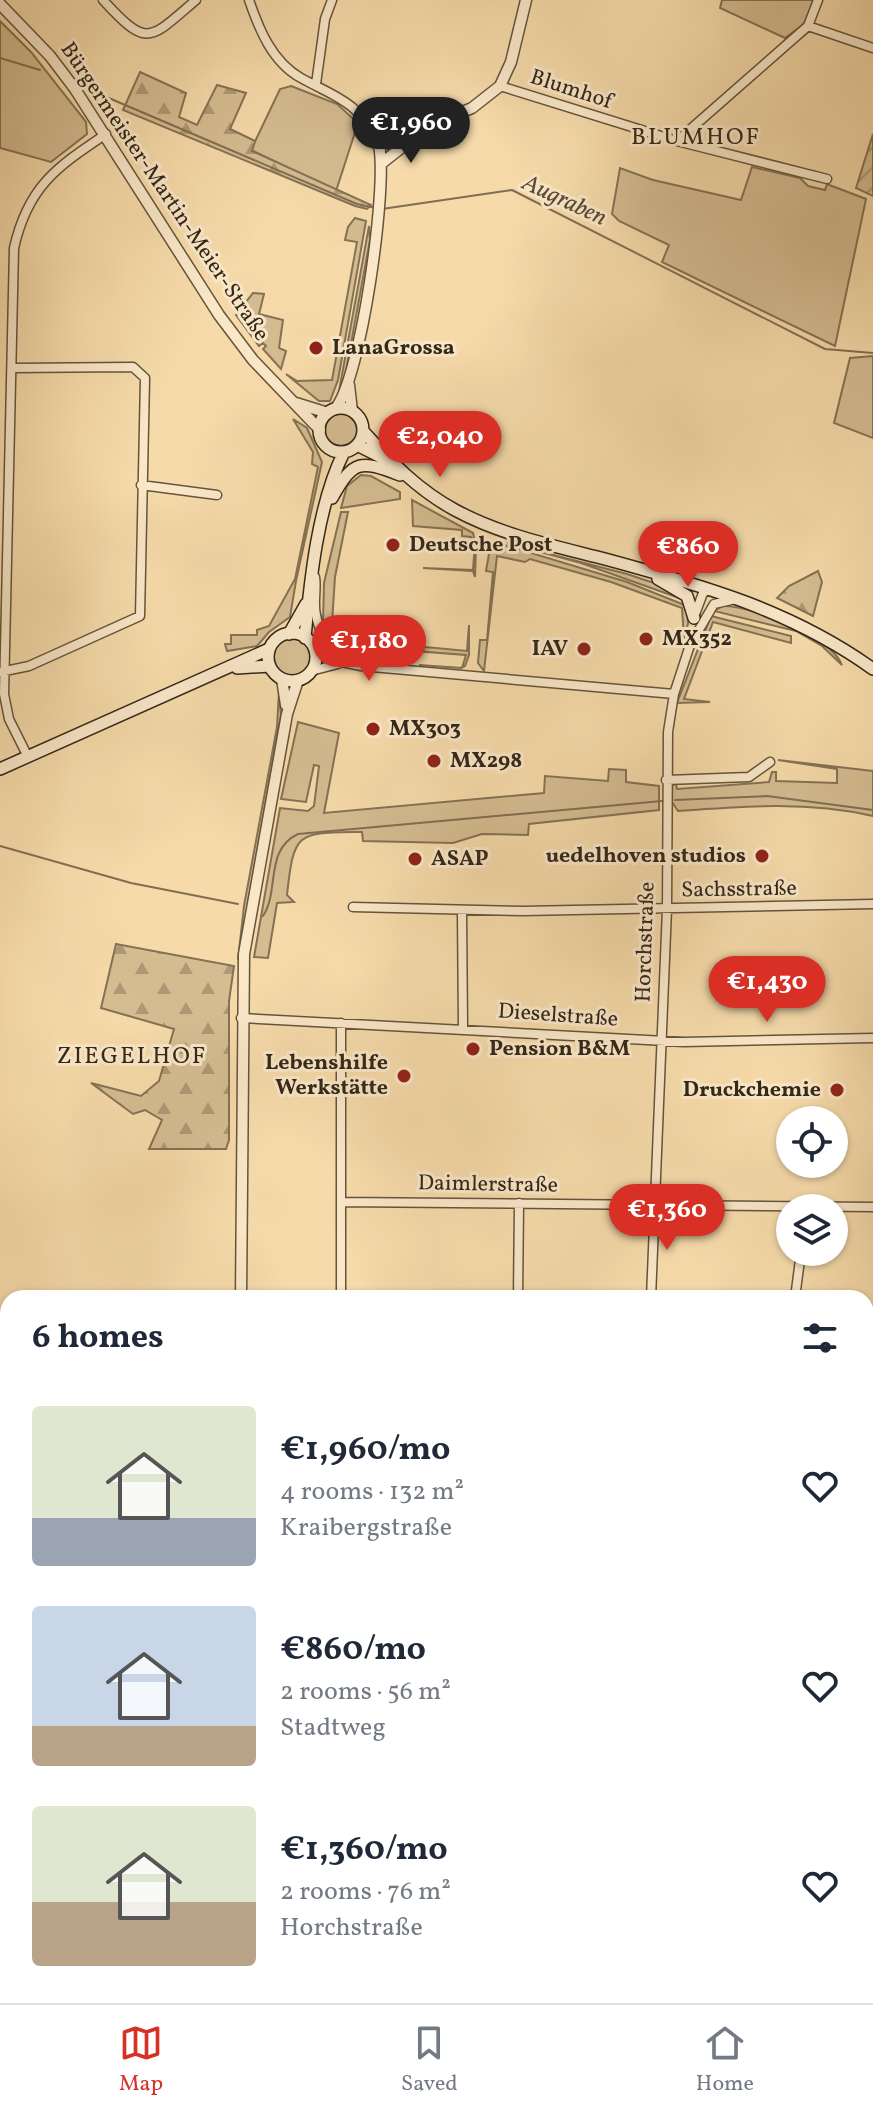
<!DOCTYPE html>
<meta charset="utf-8">
<style>
body{margin:0;font-family:Vollkorn,serif;background:#f2f2f3;color:#1f2937;height:100vh;display:flex;flex-direction:column;font-size:30px;white-space:nowrap}
*{box-sizing:border-box;margin:0}
p{font-size:26px;color:#747a83}
.icon{flex:none;width:44px;height:44px;fill:none;stroke:currentColor;stroke-width:2;stroke-linecap:round;stroke-linejoin:round}
.map{position:relative;flex:1;overflow:hidden}
.sheet{position:absolute;left:0px;top:1290px;width:874px;height:714px;display:flex;flex-direction:column;background:#fff;border-radius:24px 24px 0 0;box-shadow:0 2px 6px #0004}
.sheet>*{flex:none}
.fabs{position:absolute;left:776px;top:1106px;display:grid;gap:16px}
.fabs a{display:grid;place-items:center;width:72px;height:72px;border-radius:50%;background:#fff;box-shadow:0 2px 6px #0004;font-size:40px}
.price{position:absolute;translate:-50% -68px;padding:0 18px;border-radius:28px;background:#d93025;color:#fff;font-size:26px;line-height:52px;filter:drop-shadow(0 2px 4px #0008)}
.price::after{content:'';position:absolute;left:50%;top:48px;width:24px;height:18px;margin-left:-12px;background:inherit;clip-path:polygon(0 0,100% 0,50% 100%)}
.price.active{background:#222;color:#fff}
ul{padding:0;list-style:none}
li{display:flex;align-items:center;gap:24px;height:200px;padding:0 32px}
li span{display:grid;place-items:center;flex:none;width:224px;height:160px;border-radius:8px;color:#555}
li>.icon{margin-inline-start:auto}
span .icon{width:96px;height:96px;fill:#fffc;stroke-width:1}
li b{font-size:34px}
h2{display:flex;justify-content:space-between;align-items:center;height:96px;padding:0 32px;font-size:34px}
.dock{display:flex;justify-content:space-around;align-items:center;height:112px;border-top:2px solid #e0e1e3;background:#fff;font-size:22px;color:#747a83}
.dock a{display:grid;justify-items:center;gap:4px}
.dock .active{color:#d93025}
.map>svg:first-child{display:block}
</style>
<div class="map">
<svg width="873" height="2003" viewBox="0 0 873 2003">
<defs>
<pattern id="forest-firs" width="22" height="20" patternUnits="userSpaceOnUse" patternTransform="scale(2)"><rect width="22" height="20" fill="#d5bc91"/><path d="M5 1l3.5 6h-7zM16 11l3.5 6h-7z" fill="#ad9975"/></pattern>
<pattern id="park-dots" width="8" height="8" patternUnits="userSpaceOnUse" patternTransform="scale(2)"><rect width="8" height="8" fill="#d5bc91"/><path d="M2 2h.1M6 6h.1" fill="none" stroke="#ad9975" stroke-width="1.8" stroke-linecap="round"/></pattern>
<pattern id="garden-furrows" width="10" height="10" patternUnits="userSpaceOnUse" patternTransform="scale(2)"><rect width="10" height="10" fill="#d5bc91"/><path d="M-1 1l2-2M0 10L10 0M9 11l2-2" fill="none" stroke="#ad9975"/></pattern>
</defs>
<rect width="100%" height="100%" fill="#f6daaa"/>
<filter id="stains"><feTurbulence type="fractalNoise" baseFrequency=".0025" numOctaves="4"/><feColorMatrix values="0 0 0 0 .2 0 0 0 0 .09 0 0 0 0 .02 0 0 0 .5 -.17"/></filter>
<radialGradient id="worn" r=".72"><stop offset=".6" stop-color="#630" stop-opacity="0"/><stop offset="1" stop-color="#630" stop-opacity=".3"/></radialGradient>
<!-- grass -->
<path fill="#d5bc91" stroke="#847254" stroke-width="2" d="M722,0H816L804,24L785,38L720,8Z
M0,21L31,52L86,122L87,134L51,162L0,148Z
M291,86L337,104L358,123L336,191L251,150L280,89Z
M752,167L800,178L808,186L825,190L827,184L866,199L835,346L662,262L669,245L619,221L612,214L620,168L653,180L741,200Z
M355,218L366,221L338,380L330,401H319L286,374L297,381L332,380L357,242L345,240L348,227Z
M369,226L370,240L342,393L339,391Z
M253,293L264,294L259,314L283,320L279,348L286,351L281,369L263,349L266,346L263,343L259,346L236,315Z
M873,356V438L834,423L850,358Z
M325 430a16 16 0 1 1 32 0a16 16 0 1 1-32 0Z
M293,419L307,428L322,462L296,581L290,617L269,632L257,646L227,651L225,644H231V635H257V630L269,626L295,579L318,467L312,464L313,452Z
M361,475L371,476L400,492V499L341,508L347,486Z
M412,500L473,533L476,547L475,577L473,571L423,568L473,570L475,543L471,537L462,536V530L413,526Z
M341,512H348L335,577L332,623L323,622L324,583Z
M498,543L627,582L687,606L688,624L684,638L682,608L611,582L530,559L525,562L497,556L484,671L478,663L480,640H487L493,572L486,571L490,548Z
M507,543L627,574L654,583L682,599L581,563Z
M723,606C751,605 832,637 842,665L822,646L796,631L714,611Z
M711,616L791,636V643L713,622L684,699L710,702L677,703Z
M469,625V655L465,666L461,668L419,665L462,668L466,655L414,651L415,646L467,651Z
M274 657a19 19 0 1 1 38 0a19 19 0 1 1-38 0Z
M279,692L281,715L238,960L244,906L277,727Z
M298,722L339,733L324,813L544,793L545,776L608,781L609,769L626,770V782L659,786V810L529,824L528,835L482,834L453,843L363,841L362,832C297,833 294,830 287,895L294,902L277,903L268,958L254,957L280,808L308,811L314,806L319,766L314,765L306,802L281,799Z
M778,760L873,771V816C808,801 745,806 678,811L672,802V786L676,783L677,789L769,782L772,772H776V781L837,783V769Z"/>
<!-- forest -->
<path fill="url(#forest-firs)" stroke="#847254" stroke-width="2" d="M140,72L186,93L179,117L197,125L217,85L246,93L230,129L255,141L252,151L371,205L367,209L355,206L123,110Z
M818,571L822,582L813,616L777,598L789,586Z
M116,944L234,966L229,1001V1140L226,1149H149L162,1120L145,1110L133,1114L91,1083L141,1096L159,1081L174,1029L101,1008Z"/>
<!-- park -->
<path fill="url(#park-dots)" stroke="#847254" stroke-width="2" d="M252,1996H335V2003H252Z
M420,1996H559L560,2003H420Z"/>
<!-- garden -->
<path fill="url(#garden-furrows)" stroke="#847254" stroke-width="2" d="M873,134V196L856,188Z"/>
<g fill="none" stroke-linecap="round" stroke-linejoin="round">
<!-- stream -->
<path stroke="#806e52" stroke-width="2" d="M0,58L40,70
M97,93L357,204L376,208
M382,209L512,190L825,349L873,353
M675,800L767,796L873,810
M0,846L131,883L238,904
M263,916C280,890 264,850 298,834L662,801
M866,1915L873,1911
M679,2003L700,1996"/>
<!-- minor casing -->
<g stroke="#64543c" stroke-width="11">
<path id="minor" d="M103,0C148,49 149,40 196,0
M249,0C259,29 272,62 301,78C339,99 359,101 379,146
M808,26L873,48
M316,84L325,19L332,0
M500,86L677,141L827,179
M677,141L808,26L818,0
M141,485L217,495
M315,577C317,590 313,603 316,615C322,651 353,655 381,664
M694,617L703,593L711,589
M314,648L328,659L361,666L674,694
M311,671L338,664
M0,672L29,666L140,616L145,378L133,367L12,368
M28,757L9,719L4,694L14,248C28,186 57,167 106,134
M666,780L749,777L770,762
M353,907L523,911L873,904
M462,912L463,1028
M241,1018L684,1042L873,1038
M342,1202L873,1207
M341,1298V1023
M518,1298L519,1203
M651,1298L667,909L668,732L674,694L690,645L714,604L736,599
M795,1298L801,1252
M0,1503L8,1509
M866,1507L873,1509
M866,1612L873,1599
M0,1660L8,1519
M866,1697L873,1700
M0,1752L8,1753
M866,1787L873,1790
M0,1848H8
M95,2003L97,1996"/>
</g>
<!-- tertiary casing -->
<g stroke="#64543c" stroke-width="13">
<path id="tertiary" d="M0,4L50,56L75,89L219,315L253,360L320,430
M382,163L429,126L472,108L500,86L511,62L526,0
M349,385L352,411
M296,403L328,413
M335,409C361,380 388,185 379,146L418,134
M282,679L286,705
M241,1298L244,954L287,714L298,680
M243,1996V2003"/>
</g>
<!-- secondary casing -->
<g stroke="#332718" stroke-width="14">
<path id="secondary" d="M319 430a22 22 0 1 1 44 0a22 22 0 1 1-44 0Z
M363,431C391,462 418,490 455,510C501,535 554,546 605,559C701,585 791,610 873,669
M357,445L385,459
M332,498C354,459 360,460 400,475
M658,579L687,596L694,618
M268 657a24 24 0 1 1 48 0a24 24 0 1 1-48 0Z
M289,634L306,604
M305,638C310,580 318,504 344,452
M237,668L270,666
M0,769L269,649"/>
</g>
<!-- primary casing -->
<g stroke="#332718" stroke-width="15">
<path id="primary" d="M0,2003H1"/>
</g>
<!-- minor -->
<use href="#minor" stroke="#f9e7c8" stroke-width="8"/>
<!-- tertiary -->
<use href="#tertiary" stroke="#f9e7c8" stroke-width="10"/>
<!-- secondary -->
<use href="#secondary" stroke="#f9e7c8" stroke-width="11"/>
<!-- primary -->
<use href="#primary" stroke="#f6daaa" stroke-width="12"/>
</g>
<!-- markers -->
<g fill="#8f2418" stroke="#f9e7c8" stroke-width="3">
<circle cx="316" cy="348" r="8"/>
<circle cx="393" cy="545" r="8"/>
<circle cx="646" cy="639" r="8"/>
<circle cx="584" cy="649" r="8"/>
<circle cx="373" cy="729" r="8"/>
<circle cx="434" cy="761" r="8"/>
<circle cx="762" cy="856" r="8"/>
<circle cx="415" cy="859" r="8"/>
<circle cx="473" cy="1049" r="8"/>
<circle cx="404" cy="1076" r="8"/>
<circle cx="837" cy="1090" r="8"/>
</g>
<g text-anchor="middle" dominant-baseline="central" stroke-width="6" stroke-linejoin="round" paint-order="stroke">
<!-- street labels -->
<g font-size="22" fill="#332718" stroke="#f9e7c8">
<text transform="translate(571 90) rotate(18)">Blumhof</text>
<text transform="translate(164 192) rotate(56)">Bürgermeister-Martin-Meier-Straße</text>
<text transform="translate(739 890) rotate(-1)">Sachsstraße</text>
<text transform="translate(646 942) rotate(-88)">Horchstraße</text>
<text transform="translate(558 1016) rotate(4)">Dieselstraße</text>
<text transform="translate(488 1185) rotate(1)">Daimlerstraße</text>
</g>
<!-- poi labels -->
<g font-size="22" font-weight="bold" fill="#332718" stroke="#f9e7c8" text-anchor="start">
<text x="332" y="348">LanaGrossa</text>
<text x="409" y="545">Deutsche Post</text>
<text x="662" y="639">MX352</text>
<text x="568" y="649" text-anchor="end">IAV</text>
<text x="389" y="729">MX303</text>
<text x="450" y="761">MX298</text>
<text x="746" y="856" text-anchor="end">uedelhoven studios</text>
<text x="431" y="859">ASAP</text>
<text x="489" y="1049">Pension B&amp;M</text>
<text x="388" y="1063" text-anchor="end">Lebenshilfe<tspan x="388" dy="25">Werkstätte</tspan></text>
<text x="821" y="1090" text-anchor="end">Druckchemie</text>
</g>
<!-- neighbourhood labels -->
<g font-size="24" letter-spacing="2" fill="#332718" stroke="#f9e7c8">
<text x="696" y="138">BLUMHOF</text>
<text x="132" y="1057">ZIEGELHOF</text>
</g>
<!-- water labels -->
<g font-size="24" font-style="italic" fill="#5a4a35" stroke="#f9e7c8">
<text transform="translate(564 201) rotate(25)">Augraben</text>
</g>
</g>
<rect width="100%" height="100%" filter="url(#stains)"/>
<rect width="100%" height="100%" fill="url(#worn)"/>
</svg>
<div class="fabs">
<a><svg class="icon" aria-label="locate" viewBox="0 0 24 24"><circle cx="12" cy="12" r="6"/><path d="M12 2v4M12 18v4M2 12h4M18 12h4"/></svg></a>
<a><svg class="icon" aria-label="layers" viewBox="0 0 24 24"><path d="M12 4l9 5-9 5-9-5zM3 14l9 5 9-5"/></svg></a>
</div>
<b class="price active" style="left:411px;top:165px">€1,960</b>
<b class="price" style="left:440px;top:479px">€2,040</b>
<b class="price" style="left:688px;top:589px">€860</b>
<b class="price" style="left:369px;top:683px">€1,180</b>
<b class="price" style="left:767px;top:1024px">€1,430</b>
<b class="price" style="left:667px;top:1252px">€1,360</b>
<section class="sheet">
<h2>6 homes<svg class="icon" aria-label="filters" viewBox="0 0 24 24"><path d="M4 7h16M4 17h16"/><circle cx="9" cy="7" r="2"/><circle cx="15" cy="17" r="2"/></svg></h2>
<ul>
<li><span style="background:linear-gradient(#dfe7d0 70%,#9aa5b1 0)"><svg class="icon" aria-label="home" viewBox="0 0 24 24"><path d="M3 11l9-7 9 7M6 9v11h12V9"/></svg></span><div><b>€1,960/mo</b><p>4 rooms · 132 m²</p><p>Kraibergstraße</p></div><svg class="icon" aria-label="heart" viewBox="0 0 24 24"><path d="M12 20l-8-8c-3-5 5-10 8-4 3-6 11-1 8 4z"/></svg></li>
<li><span style="background:linear-gradient(#c9d6e8 75%,#b9a48a 0)"><svg class="icon" aria-label="home" viewBox="0 0 24 24"><path d="M3 11l9-7 9 7M6 9v11h12V9"/></svg></span><div><b>€860/mo</b><p>2 rooms · 56 m²</p><p>Stadtweg</p></div><svg class="icon" aria-label="heart" viewBox="0 0 24 24"><path d="M12 20l-8-8c-3-5 5-10 8-4 3-6 11-1 8 4z"/></svg></li>
<li><span style="background:linear-gradient(#dfe7d0 60%,#b9a48a 0)"><svg class="icon" aria-label="home" viewBox="0 0 24 24"><path d="M3 11l9-7 9 7M6 9v11h12V9"/></svg></span><div><b>€1,360/mo</b><p>2 rooms · 76 m²</p><p>Horchstraße</p></div><svg class="icon" aria-label="heart" viewBox="0 0 24 24"><path d="M12 20l-8-8c-3-5 5-10 8-4 3-6 11-1 8 4z"/></svg></li>
</ul>
</section>
</div>
<nav class="dock">
<a class="active"><svg class="icon" aria-label="map" viewBox="0 0 24 24"><path d="M3 6l6-2 6 2 6-2v14l-6 2-6-2-6 2zM9 4v14M15 6v14"/></svg>Map</a>
<a><svg class="icon" aria-label="saved" viewBox="0 0 24 24"><path d="M7 4h10v16l-5-4-5 4z"/></svg>Saved</a>
<a><svg class="icon" aria-label="home" viewBox="0 0 24 24"><path d="M3 11l9-7 9 7M6 9v11h12V9"/></svg>Home</a>
</nav>
